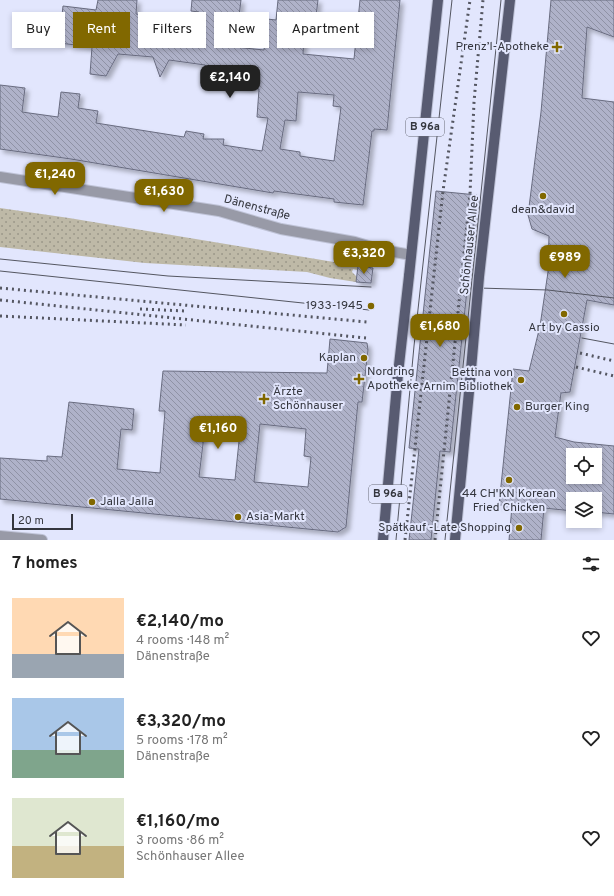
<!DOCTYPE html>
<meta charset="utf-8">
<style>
body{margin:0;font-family:Overpass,sans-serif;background:#f6f6f6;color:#222;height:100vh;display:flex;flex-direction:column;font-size:15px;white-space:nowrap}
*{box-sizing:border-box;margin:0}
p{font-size:13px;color:#767676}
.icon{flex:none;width:22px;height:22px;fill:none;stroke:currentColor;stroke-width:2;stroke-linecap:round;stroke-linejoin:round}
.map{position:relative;height:540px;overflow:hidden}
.side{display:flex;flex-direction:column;background:#fff;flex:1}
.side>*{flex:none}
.top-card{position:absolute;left:12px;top:12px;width:400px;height:36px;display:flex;gap:8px}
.tools{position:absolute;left:566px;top:448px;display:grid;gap:8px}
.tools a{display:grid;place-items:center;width:36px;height:36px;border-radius:0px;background:#fff;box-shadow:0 2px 6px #0003;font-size:20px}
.scale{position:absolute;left:12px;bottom:10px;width:61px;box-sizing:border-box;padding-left:4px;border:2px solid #34363e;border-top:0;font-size:11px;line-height:14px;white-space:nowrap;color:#34363e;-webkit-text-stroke:3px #e2e6fd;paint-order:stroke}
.price{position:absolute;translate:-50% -34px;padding:0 9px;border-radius:8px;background:#816800;color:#fff;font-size:13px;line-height:26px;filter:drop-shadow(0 1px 2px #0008)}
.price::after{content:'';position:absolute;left:50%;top:24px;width:12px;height:9px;margin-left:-6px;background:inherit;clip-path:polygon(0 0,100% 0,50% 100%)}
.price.active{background:#222;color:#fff}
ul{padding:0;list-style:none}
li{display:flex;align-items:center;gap:12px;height:100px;padding:0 12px}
li span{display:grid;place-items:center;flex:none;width:112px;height:80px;border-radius:0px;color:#555}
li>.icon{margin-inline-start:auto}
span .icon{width:48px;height:48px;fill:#fffc;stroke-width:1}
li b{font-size:17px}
h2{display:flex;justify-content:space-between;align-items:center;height:48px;padding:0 12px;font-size:17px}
.tag{padding:0 14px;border-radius:0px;background:#fff;box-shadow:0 2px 6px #0003;font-size:14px;line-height:36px}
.tag.active{background:#816800;color:#fff}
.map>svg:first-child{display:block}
</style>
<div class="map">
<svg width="614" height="540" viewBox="0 0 614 540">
<defs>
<pattern id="grass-dots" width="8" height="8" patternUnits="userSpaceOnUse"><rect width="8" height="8" fill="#beb9a7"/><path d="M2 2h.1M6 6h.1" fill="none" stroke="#9b9789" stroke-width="1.8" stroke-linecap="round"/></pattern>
<pattern id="building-back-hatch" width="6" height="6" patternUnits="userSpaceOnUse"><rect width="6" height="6" fill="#afb2c9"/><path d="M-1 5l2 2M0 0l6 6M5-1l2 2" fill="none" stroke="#8f92a5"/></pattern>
<filter id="shadow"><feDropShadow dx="3.5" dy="3.5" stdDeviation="2" flood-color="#0004"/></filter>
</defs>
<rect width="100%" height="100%" fill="#e2e6fd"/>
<!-- grass -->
<path fill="url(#grass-dots)" d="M0,208L69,218L358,266L357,270L353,269L352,272L356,276V282L330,278L307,272L145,263L0,247Z"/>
<!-- building -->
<path fill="url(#building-back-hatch)" stroke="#696c80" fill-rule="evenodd" filter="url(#shadow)" d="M98,0H137L136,14L198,22L199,12L191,11L192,0H241L239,16L219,14L215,45L264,50L267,19L276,20L278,0H318L315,24L305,23L303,54L354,59L360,0H400L387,130L374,129V131H372L363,205L334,202V199L274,191L273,193L71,159L0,149V85L25,88L22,112L58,117L61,92L80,94L78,108L98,111L96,123L184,137L186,131L204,134L203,139H224L223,145L262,151L268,118L257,117L259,89L210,83L205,65L169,60L160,77L153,57L118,54L106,76L90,74L92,47L59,43L63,6L96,10ZM298,92L334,95L333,106L341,107L334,161L300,156V152L280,149L285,120L296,121Z
M551,0H614V37L587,27L582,98L614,102V305L587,300L570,392L561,393L555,437L574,442L614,446V514L595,512V499H573V511L544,508L541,540H509L512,506L499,505L513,369L529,371L540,326L548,272L549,236L532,229L528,215L541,112ZM573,455H595V477H573Z
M436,191L477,195L450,452L440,451L431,540H409L419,449L409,448Z
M358,266L373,268L371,283L356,282Z
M330,339L367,343L368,350L362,402H358L346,527L338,532L0,499V458L47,461V456L62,457L69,402L134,409L132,430L121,429L117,469L160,473L165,411H159L163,371L327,373ZM206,419L241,422L235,480L199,477ZM260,424L306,429L304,456L311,457L308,487L254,482Z"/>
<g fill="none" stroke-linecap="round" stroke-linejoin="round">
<!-- minor casing -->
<g stroke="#bfc3d7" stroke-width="12">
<path id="minor" d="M0,177L219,211L281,229L355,242L378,249L411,255
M0,536L42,540"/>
</g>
<!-- major casing -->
<g stroke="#bfc3d7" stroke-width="12">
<path id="major" d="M409,276L438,0
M479,277L510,0
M383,540L398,374
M455,540L470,381"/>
</g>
<!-- minor -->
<use href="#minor" stroke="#989aa7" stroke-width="10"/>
<!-- major -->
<use href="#major" stroke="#585b71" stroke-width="10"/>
<!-- tram -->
<path stroke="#545661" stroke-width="1" d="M0,259L168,276L371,287
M0,271L369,310
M478,288L548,290L614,298
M582,338L614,344
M396,540L414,346L452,0
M445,540L501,0"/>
<!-- rail -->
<path stroke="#545661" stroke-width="3" stroke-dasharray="2 4" stroke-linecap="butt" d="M0,288L367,322
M0,300L366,338
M140,309L186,311
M0,316L186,325
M580,353L614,361
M576,367L614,376
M405,540L443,191L470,0
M435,540L470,194L474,102L483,0"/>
<!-- major-bridge casing -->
<g stroke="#bfc3d7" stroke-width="12" stroke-linecap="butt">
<path id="major-bridge" d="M398,374L409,276
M470,381L479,277"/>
</g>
<!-- major-bridge -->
<use href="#major-bridge" stroke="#585b71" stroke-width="10"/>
</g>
<!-- markers -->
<g fill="#816800" stroke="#e2e6fd" stroke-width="1.5">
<path d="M555 41h4v4h4v4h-4v4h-4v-4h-4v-4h4z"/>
<circle cx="543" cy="196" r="4"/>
<circle cx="371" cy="306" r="4"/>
<circle cx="564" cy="314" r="4"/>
<circle cx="364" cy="358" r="4"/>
<path d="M357 373h4v4h4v4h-4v4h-4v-4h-4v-4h4z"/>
<circle cx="521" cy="380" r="4"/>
<path d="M262 393h4v4h4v4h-4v4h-4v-4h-4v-4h4z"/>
<circle cx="517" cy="407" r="4"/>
<circle cx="509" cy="480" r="4"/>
<circle cx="92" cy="502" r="4"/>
<circle cx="238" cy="517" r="4"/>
<circle cx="519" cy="528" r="4"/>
</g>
<g text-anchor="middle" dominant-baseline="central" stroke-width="4" stroke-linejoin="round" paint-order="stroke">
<!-- shield labels -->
<g fill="#e2e6fd" stroke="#686b77" stroke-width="1">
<rect x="406" y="118" width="38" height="18" rx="3"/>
<rect x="369" y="485" width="38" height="18" rx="3"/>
</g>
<g font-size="11" font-weight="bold" fill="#34363e">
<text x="425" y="127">B 96a</text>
<text x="388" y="494">B 96a</text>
</g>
<!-- poi labels -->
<g font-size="12" fill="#34363e" stroke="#e2e6fd" text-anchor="end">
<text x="549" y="47">Prenz’l-Apotheke</text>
<text x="543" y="210" text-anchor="middle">dean&amp;david</text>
<text x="363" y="306">1933-1945</text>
<text x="564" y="328" text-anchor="middle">Art by Cassio</text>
<text x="356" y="358">Kaplan</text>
<text x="367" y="372" text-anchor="start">Nordring<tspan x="367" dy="14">Apotheke</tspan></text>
<text x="513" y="373">Bettina von<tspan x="513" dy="14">Arnim Bibliothek</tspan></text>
<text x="273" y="392" text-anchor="start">Ärzte<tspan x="273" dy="14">Schönhauser</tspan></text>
<text x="525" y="407" text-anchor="start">Burger King</text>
<text x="509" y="494" text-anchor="middle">44 CH'KN Korean<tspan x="509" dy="14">Fried Chicken</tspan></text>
<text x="100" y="502" text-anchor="start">Jalla Jalla</text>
<text x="246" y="517" text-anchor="start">Asia-Markt</text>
<text x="511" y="528">Spätkauf -Late Shopping</text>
</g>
<!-- street labels -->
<g font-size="12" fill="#34363e" stroke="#e2e6fd">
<text transform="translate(257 208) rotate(15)">Dänenstraße</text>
<text transform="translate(470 245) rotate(-84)">Schönhauser Allee</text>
</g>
</g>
</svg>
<div class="tools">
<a><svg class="icon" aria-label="locate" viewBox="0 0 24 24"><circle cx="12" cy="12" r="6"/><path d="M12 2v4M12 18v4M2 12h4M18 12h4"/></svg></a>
<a><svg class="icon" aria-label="layers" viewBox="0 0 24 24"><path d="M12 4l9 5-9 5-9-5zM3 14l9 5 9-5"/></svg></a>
</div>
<div class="scale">20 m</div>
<b class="price active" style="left:230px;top:99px">€2,140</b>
<b class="price" style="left:55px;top:196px">€1,240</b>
<b class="price" style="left:164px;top:213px">€1,630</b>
<b class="price" style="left:364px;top:275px">€3,320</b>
<b class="price" style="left:565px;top:279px">€989</b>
<b class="price" style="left:440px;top:348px">€1,680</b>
<b class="price" style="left:218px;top:450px">€1,160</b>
<div class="top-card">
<a class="tag">Buy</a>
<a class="tag active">Rent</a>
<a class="tag">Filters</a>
<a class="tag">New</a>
<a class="tag">Apartment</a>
</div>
</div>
<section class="side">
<h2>7 homes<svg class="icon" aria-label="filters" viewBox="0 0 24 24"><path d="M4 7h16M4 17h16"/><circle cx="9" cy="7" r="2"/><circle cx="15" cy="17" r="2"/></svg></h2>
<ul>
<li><span style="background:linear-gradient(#ffd9b3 70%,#9aa5b1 0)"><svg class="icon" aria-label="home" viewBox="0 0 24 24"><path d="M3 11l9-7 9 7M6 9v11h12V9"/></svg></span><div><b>€2,140/mo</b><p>4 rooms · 148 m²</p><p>Dänenstraße</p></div><svg class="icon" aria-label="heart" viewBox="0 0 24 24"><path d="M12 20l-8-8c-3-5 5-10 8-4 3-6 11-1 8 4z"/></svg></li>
<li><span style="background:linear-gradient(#a9c7e8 65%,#7fa58c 0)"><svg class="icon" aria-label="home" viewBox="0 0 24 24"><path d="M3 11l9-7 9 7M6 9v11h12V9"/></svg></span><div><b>€3,320/mo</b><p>5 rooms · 178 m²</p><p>Dänenstraße</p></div><svg class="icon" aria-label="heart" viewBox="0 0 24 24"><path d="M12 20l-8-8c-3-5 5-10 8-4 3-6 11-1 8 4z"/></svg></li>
<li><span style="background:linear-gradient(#dfe7d0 60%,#c2b280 0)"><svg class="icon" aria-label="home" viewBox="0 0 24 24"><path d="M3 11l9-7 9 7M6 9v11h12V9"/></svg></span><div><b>€1,160/mo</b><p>3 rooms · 86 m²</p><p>Schönhauser Allee</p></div><svg class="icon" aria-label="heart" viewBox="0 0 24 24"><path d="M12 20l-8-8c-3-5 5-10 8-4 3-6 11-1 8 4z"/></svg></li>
</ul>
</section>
